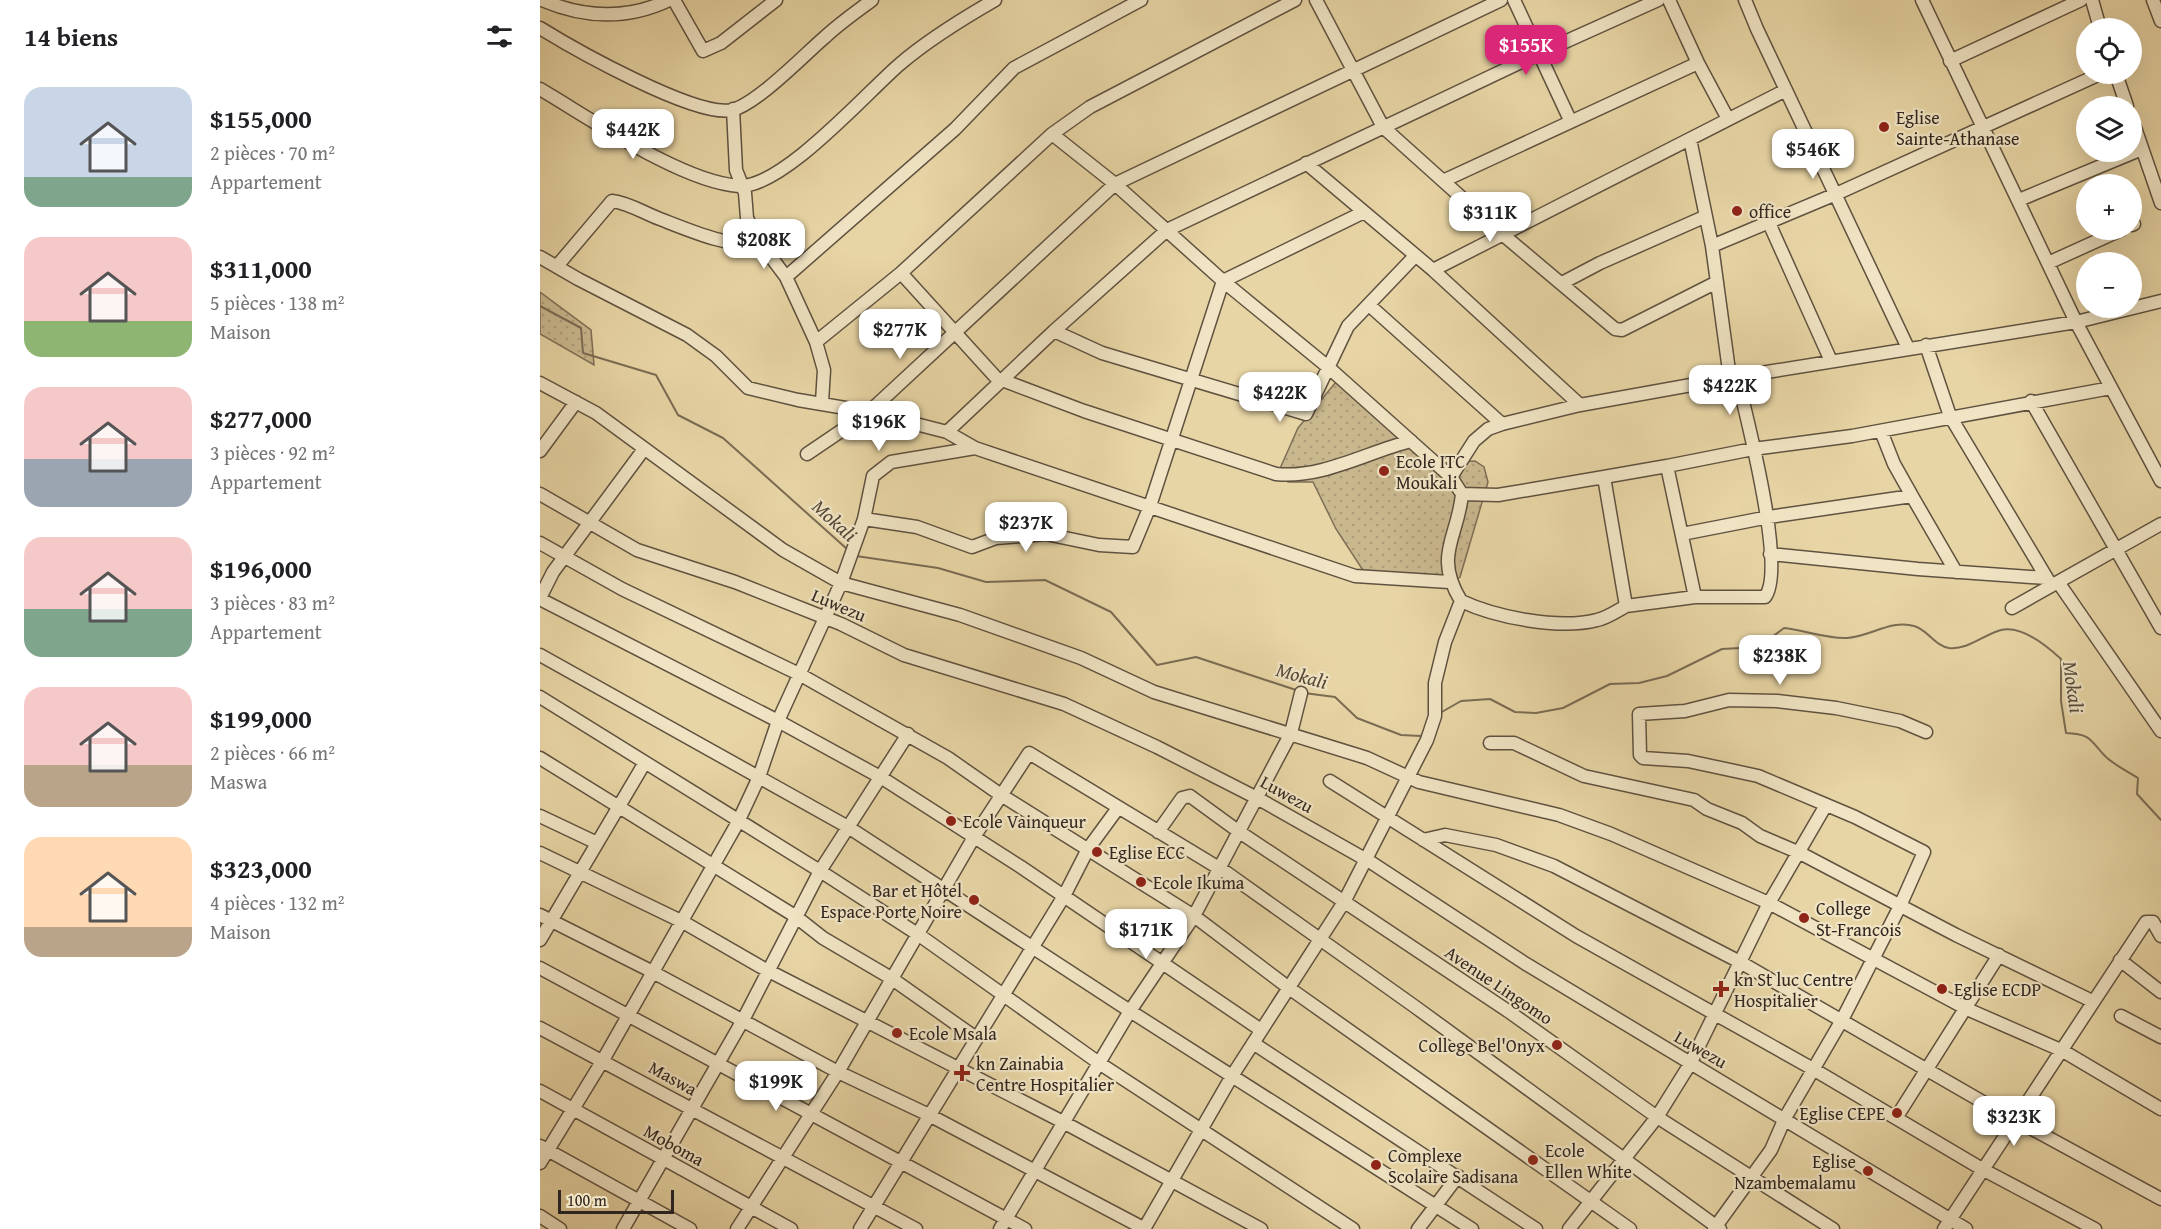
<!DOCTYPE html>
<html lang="fr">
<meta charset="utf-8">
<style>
body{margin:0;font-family:"Gentium Book Plus",serif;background:#f2f2f2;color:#202124;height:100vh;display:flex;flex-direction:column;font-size:22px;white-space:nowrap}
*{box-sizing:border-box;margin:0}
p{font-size:20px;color:#757577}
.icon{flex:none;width:33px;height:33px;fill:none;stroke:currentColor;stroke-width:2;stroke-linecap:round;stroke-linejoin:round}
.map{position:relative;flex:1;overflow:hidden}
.sheet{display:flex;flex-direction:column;background:#fff;width:540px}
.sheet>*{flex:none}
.controls{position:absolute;left:1536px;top:18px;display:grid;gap:12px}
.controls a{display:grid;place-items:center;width:66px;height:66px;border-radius:50%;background:#fff;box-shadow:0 6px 24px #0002;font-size:30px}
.scale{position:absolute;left:18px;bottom:15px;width:116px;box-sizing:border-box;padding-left:6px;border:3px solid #31261f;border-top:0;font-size:16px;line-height:21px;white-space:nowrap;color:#31261f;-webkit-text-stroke:4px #f0e4c4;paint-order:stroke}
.price{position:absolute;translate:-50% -51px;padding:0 14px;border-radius:12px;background:#fff;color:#222;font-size:20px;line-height:39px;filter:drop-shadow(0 2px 3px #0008)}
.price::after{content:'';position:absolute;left:50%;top:36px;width:18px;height:14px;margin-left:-9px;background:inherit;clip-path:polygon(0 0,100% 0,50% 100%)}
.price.selected{background:#db2777;color:#fff}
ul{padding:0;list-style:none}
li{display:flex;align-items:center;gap:18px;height:150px;padding:0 24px}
li span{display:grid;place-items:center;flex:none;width:168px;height:120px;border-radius:18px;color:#555}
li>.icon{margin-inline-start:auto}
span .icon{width:72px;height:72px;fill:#fffc;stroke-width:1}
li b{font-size:26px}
h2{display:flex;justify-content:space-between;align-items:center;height:72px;padding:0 24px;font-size:26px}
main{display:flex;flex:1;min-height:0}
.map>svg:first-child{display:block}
</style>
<main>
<section class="sheet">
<h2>14 biens<svg class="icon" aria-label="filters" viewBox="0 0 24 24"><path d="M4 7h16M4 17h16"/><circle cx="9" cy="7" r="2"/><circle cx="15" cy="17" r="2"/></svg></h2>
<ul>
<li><span style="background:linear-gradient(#c9d6e8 75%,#7fa58c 0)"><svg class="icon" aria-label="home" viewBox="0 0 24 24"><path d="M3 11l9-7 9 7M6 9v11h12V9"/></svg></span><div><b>$155,000</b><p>2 pièces · 70 m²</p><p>Appartement</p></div></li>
<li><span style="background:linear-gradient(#f6c9c9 70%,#8fb573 0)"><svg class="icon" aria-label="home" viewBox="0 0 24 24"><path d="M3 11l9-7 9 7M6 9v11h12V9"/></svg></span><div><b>$311,000</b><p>5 pièces · 138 m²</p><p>Maison</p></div></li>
<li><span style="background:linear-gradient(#f6c9c9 60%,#9aa5b1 0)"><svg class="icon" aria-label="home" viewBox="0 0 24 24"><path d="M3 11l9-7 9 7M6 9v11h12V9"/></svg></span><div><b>$277,000</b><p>3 pièces · 92 m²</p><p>Appartement</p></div></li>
<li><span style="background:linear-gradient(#f6c9c9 60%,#7fa58c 0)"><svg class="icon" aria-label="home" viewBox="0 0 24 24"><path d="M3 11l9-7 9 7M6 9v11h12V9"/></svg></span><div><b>$196,000</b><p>3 pièces · 83 m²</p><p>Appartement</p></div></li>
<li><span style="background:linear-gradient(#f6c9c9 65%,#b9a48a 0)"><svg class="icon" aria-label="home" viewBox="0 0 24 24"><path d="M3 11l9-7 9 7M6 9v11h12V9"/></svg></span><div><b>$199,000</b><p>2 pièces · 66 m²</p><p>Maswa</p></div></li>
<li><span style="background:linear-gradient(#ffd9b3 75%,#b9a48a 0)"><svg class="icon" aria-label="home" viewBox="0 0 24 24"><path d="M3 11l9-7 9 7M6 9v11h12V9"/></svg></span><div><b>$323,000</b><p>4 pièces · 132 m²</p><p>Maison</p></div></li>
</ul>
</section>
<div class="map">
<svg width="1621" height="1229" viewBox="0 0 1621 1229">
<defs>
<pattern id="grass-dots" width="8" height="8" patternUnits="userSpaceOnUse" patternTransform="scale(1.5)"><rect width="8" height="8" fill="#c9b78e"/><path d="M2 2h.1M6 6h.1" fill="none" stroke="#ad9d7a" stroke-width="1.8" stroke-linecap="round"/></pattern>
</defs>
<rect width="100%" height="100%" fill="#e8d5a5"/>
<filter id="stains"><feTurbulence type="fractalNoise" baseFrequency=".00333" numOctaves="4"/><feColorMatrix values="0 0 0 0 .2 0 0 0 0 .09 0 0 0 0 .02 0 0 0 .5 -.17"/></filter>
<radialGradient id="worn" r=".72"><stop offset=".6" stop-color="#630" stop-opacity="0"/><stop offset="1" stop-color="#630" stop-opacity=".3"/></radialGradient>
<!-- grass -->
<path fill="url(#grass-dots)" stroke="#7d6e56" stroke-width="1.5" d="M0,292L51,330L54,365L0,334Z
M796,382L901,463L935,461L944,467L948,482L920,577L908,585L828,578L796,529L773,482H748L738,473L758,428Z"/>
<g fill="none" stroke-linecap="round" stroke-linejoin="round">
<!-- stream -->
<path stroke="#7a6c54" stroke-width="2" d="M0,306L41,328L43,353L116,375L138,415L183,438L307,549
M316,556L398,568L446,582L505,580L571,612L617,665L656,657L759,691
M764,693L795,697L817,718L861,735L881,736L883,733
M900,713L921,701L950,699L975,712L996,713L1023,708L1070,684L1099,683L1127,676L1182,649L1219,647L1244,628C1263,630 1287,639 1307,638C1329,637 1352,619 1374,626C1387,629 1395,646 1409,648C1428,650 1443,635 1461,630C1481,625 1507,646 1521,659V701L1526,733C1551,734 1550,740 1565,756C1574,765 1587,771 1598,778L1597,794L1621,820"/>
<!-- minor casing -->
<g stroke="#5f5240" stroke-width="15">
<path id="minor" d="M2,0C44,18 87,20 129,0
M134,0L163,51L181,43L236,0
M776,0L843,127L961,233L1075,329L1082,330L1177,282
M974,0L1030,120
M1129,0L1158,63L1188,119
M1205,0L1217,29L1368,348
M1382,0L1536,322L1621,481
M1552,0L1560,28
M1613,0L1621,21
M0,28C34,49 156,118 192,110C217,104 265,54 285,37C300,23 316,12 332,0
M1410,61L1541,0
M1576,74L1587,106
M0,89C51,119 142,182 199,186C243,188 327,92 360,64C389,39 422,19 455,0
M193,109L196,170L205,193L207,218L216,237L246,277L276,342L284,370L282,402
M1592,119L1621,203
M512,134L575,184L683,281L788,367L911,477L922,494C918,538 893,555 921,601L905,642L895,683V716L887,740L804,902L692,1076L604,1229
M1150,139L1172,246L1190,378
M766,163L893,270L1040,405
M905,180L1158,63
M1479,200L1602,149
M1229,223L1291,361
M1592,225L1594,224
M1172,246L1296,194L1560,74
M0,257L38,279L147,335L176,356L208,388L258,400L329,412L407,432L435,448L815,576L909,582
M1508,263L1581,230
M17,266L72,201C89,203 104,213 120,219C156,233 186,246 225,246
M893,270L1246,90
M361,273L460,382
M246,277L415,129L474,68L601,0
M1022,283L1060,263L1164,217
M829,305L962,424
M514,331L562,353L766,414L808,326L875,256
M276,342L361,273L512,134L550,107L755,0
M1386,345L1410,416L1511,585
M462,380L544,411L736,474C782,479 827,452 871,441
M0,383L56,413L243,550L301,583L420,615L541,658L614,692L827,758L879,782L1019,815L1071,834L1229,903L1427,1009L1523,1051L1621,1109
M1491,401L1621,628
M1341,431L1354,464L1372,496
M407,432L514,331L627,230L998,54L1118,0
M0,451L36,402
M267,454L329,412L575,184L961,0
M1127,466L1213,449L1312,436L1571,388
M911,477L934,441L948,429L962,424L1040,405L1190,378L1536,322L1621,301
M1064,477L1127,466L1155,597
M0,494L97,550L195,582L301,624L364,655L524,704L617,747L717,798L832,863L986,964L1426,1229
M922,494L958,495L1064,477L1086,606L1155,597H1225C1247,569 1206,415 1197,377
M324,519L377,527L432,547L456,538L506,534L559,545L593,547L610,506L683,281L824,212
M1142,534L1229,517L1372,496L1416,572
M0,543L82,589L259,674L408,758L461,795L654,916L749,988L1090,1229
M1230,554L1378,569L1506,578
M1518,582L1621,731
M0,598L13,572L104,449
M0,599L238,721L342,778L481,867L721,1030
M921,601C955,617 1019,630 1057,620C1067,618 1077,611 1086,606
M1472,608L1621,524
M0,655L308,827L590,1011L932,1229
M0,697L280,871L379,935L559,1063L813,1229
M950,743H974L1044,776L1154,800L1167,809L1202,823L1220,836L1260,853L1416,935L1552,1001
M0,758L255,916L283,938L351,978L436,1038
M790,781L1036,936L1273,1069L1442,1169L1555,1229
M0,816L57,843
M618,832L642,798L650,796L698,831L968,1011L1117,1117L1293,1229
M883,840L905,835L956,845L1014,866L1200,962L1441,1101L1621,1199
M0,853L143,922L221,967L523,1122L721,1229
M0,915L107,969L298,1072L389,1115L605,1229
M0,940L104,764
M1580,960L1621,992
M0,968L485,1229
M1581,1016L1621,1037
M0,1028L376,1229
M713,1043L996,1229
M0,1091L251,1229
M1356,1118L1459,955
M0,1146L150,1229
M0,1163L63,1060L198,822L219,777L238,721L301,583L324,519L333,476L351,462L435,448
M0,1216L20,1229
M83,1229L203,1020L280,871L368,734
M197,1229L298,1072L434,837L489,753L687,873L874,1006L1180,1229
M320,1229L524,896L548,849L578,808
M460,1229L590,1011L654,916L751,733L761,693
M878,1229L918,1176
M1029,1229L1117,1117L1150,1064L1229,903L1286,805
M1174,1229L1231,1150L1245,1118L1302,1020L1360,906L1384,852L1315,817L1218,776L1148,761L1103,758L1100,755L1099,714L1145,711L1189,700L1237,701L1296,708L1360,721L1386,732
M1404,1229L1606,922H1613L1621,936"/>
</g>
<!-- minor -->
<use href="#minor" stroke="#f0e4c4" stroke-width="12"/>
</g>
<!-- markers -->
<g fill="#8f2418" stroke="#f0e4c4" stroke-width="2">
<circle cx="1344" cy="127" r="6"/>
<circle cx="1197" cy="211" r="6"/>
<circle cx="844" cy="471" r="6"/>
<circle cx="411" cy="821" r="6"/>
<circle cx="557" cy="852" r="6"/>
<circle cx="601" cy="882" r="6"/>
<circle cx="434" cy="900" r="6"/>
<circle cx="1264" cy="918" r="6"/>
<path d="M1178 980h6v6h6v6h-6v6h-6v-6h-6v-6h6z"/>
<circle cx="1402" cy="989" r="6"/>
<circle cx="357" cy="1033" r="6"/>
<circle cx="1017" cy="1045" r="6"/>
<path d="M419 1064h6v6h6v6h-6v6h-6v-6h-6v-6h6z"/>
<circle cx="1357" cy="1113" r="6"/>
<circle cx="993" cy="1160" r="6"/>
<circle cx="836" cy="1165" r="6"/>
<circle cx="1328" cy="1171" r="6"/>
</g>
<g text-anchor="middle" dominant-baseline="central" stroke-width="4.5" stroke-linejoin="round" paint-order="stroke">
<!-- poi labels -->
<g font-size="18" fill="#31261f" stroke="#f0e4c4" text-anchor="start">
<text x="1356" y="117">Eglise<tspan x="1356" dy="21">Sainte-Athanase</tspan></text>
<text x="1209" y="211">office</text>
<text x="856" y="461">Ecole ITC<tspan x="856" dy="21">Moukali</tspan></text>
<text x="423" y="821">Ecole Vainqueur</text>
<text x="569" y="852">Eglise ECC</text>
<text x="613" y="882">Ecole Ikuma</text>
<text x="422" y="890" text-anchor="end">Bar et Hôtel<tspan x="422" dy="21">Espace Porte Noire</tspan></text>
<text x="1276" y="908">College<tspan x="1276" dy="21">St-Francois</tspan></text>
<text x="1194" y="979">kn St luc Centre<tspan x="1194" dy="21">Hospitalier</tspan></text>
<text x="1414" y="989">Eglise ECDP</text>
<text x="369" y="1033">Ecole Msala</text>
<text x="1005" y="1045" text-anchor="end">College Bel'Onyx</text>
<text x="436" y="1063">kn Zainabia<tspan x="436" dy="21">Centre Hospitalier</tspan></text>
<text x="1345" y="1113" text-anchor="end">Eglise CEPE</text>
<text x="1005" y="1150">Ecole<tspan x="1005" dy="21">Ellen White</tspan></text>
<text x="848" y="1155">Complexe<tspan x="848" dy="21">Scolaire Sadisana</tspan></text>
<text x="1316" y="1161" text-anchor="end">Eglise<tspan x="1316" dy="21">Nzambemalamu</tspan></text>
</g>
<!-- street labels -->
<g font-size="18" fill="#31261f" stroke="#f0e4c4">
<text transform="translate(299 605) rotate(23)">Luwezu</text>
<text transform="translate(747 794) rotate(29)">Luwezu</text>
<text transform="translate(959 985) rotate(34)">Avenue Lingomo</text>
<text transform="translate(1161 1049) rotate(30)">Luwezu</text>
<text transform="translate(133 1078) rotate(29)">Maswa</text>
<text transform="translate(134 1145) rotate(29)">Moboma</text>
</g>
<!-- water labels -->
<g font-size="20" font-style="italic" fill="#554939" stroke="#f0e4c4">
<text transform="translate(295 520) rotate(42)">Mokali</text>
<text transform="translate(762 675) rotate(15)">Mokali</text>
<text transform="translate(1534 687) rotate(82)">Mokali</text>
</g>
</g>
<rect width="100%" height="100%" filter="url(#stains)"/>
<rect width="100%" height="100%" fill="url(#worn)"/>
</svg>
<div class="controls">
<a><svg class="icon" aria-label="locate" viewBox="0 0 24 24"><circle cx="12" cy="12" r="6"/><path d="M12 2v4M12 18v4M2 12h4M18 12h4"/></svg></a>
<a><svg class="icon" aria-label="layers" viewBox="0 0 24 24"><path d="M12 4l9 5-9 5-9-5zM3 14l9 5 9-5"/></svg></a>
<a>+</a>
<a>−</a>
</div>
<div class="scale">100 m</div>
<b class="price selected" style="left:986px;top:76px">$155K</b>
<b class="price" style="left:93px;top:160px">$442K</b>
<b class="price" style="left:1273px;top:180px">$546K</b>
<b class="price" style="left:950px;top:243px">$311K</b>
<b class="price" style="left:224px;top:270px">$208K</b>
<b class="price" style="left:360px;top:360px">$277K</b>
<b class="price" style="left:1190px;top:416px">$422K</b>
<b class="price" style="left:740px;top:423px">$422K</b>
<b class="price" style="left:339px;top:452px">$196K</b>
<b class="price" style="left:486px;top:553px">$237K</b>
<b class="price" style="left:1240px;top:686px">$238K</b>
<b class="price" style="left:606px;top:960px">$171K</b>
<b class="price" style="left:236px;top:1112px">$199K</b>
<b class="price" style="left:1474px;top:1147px">$323K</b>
</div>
</main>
